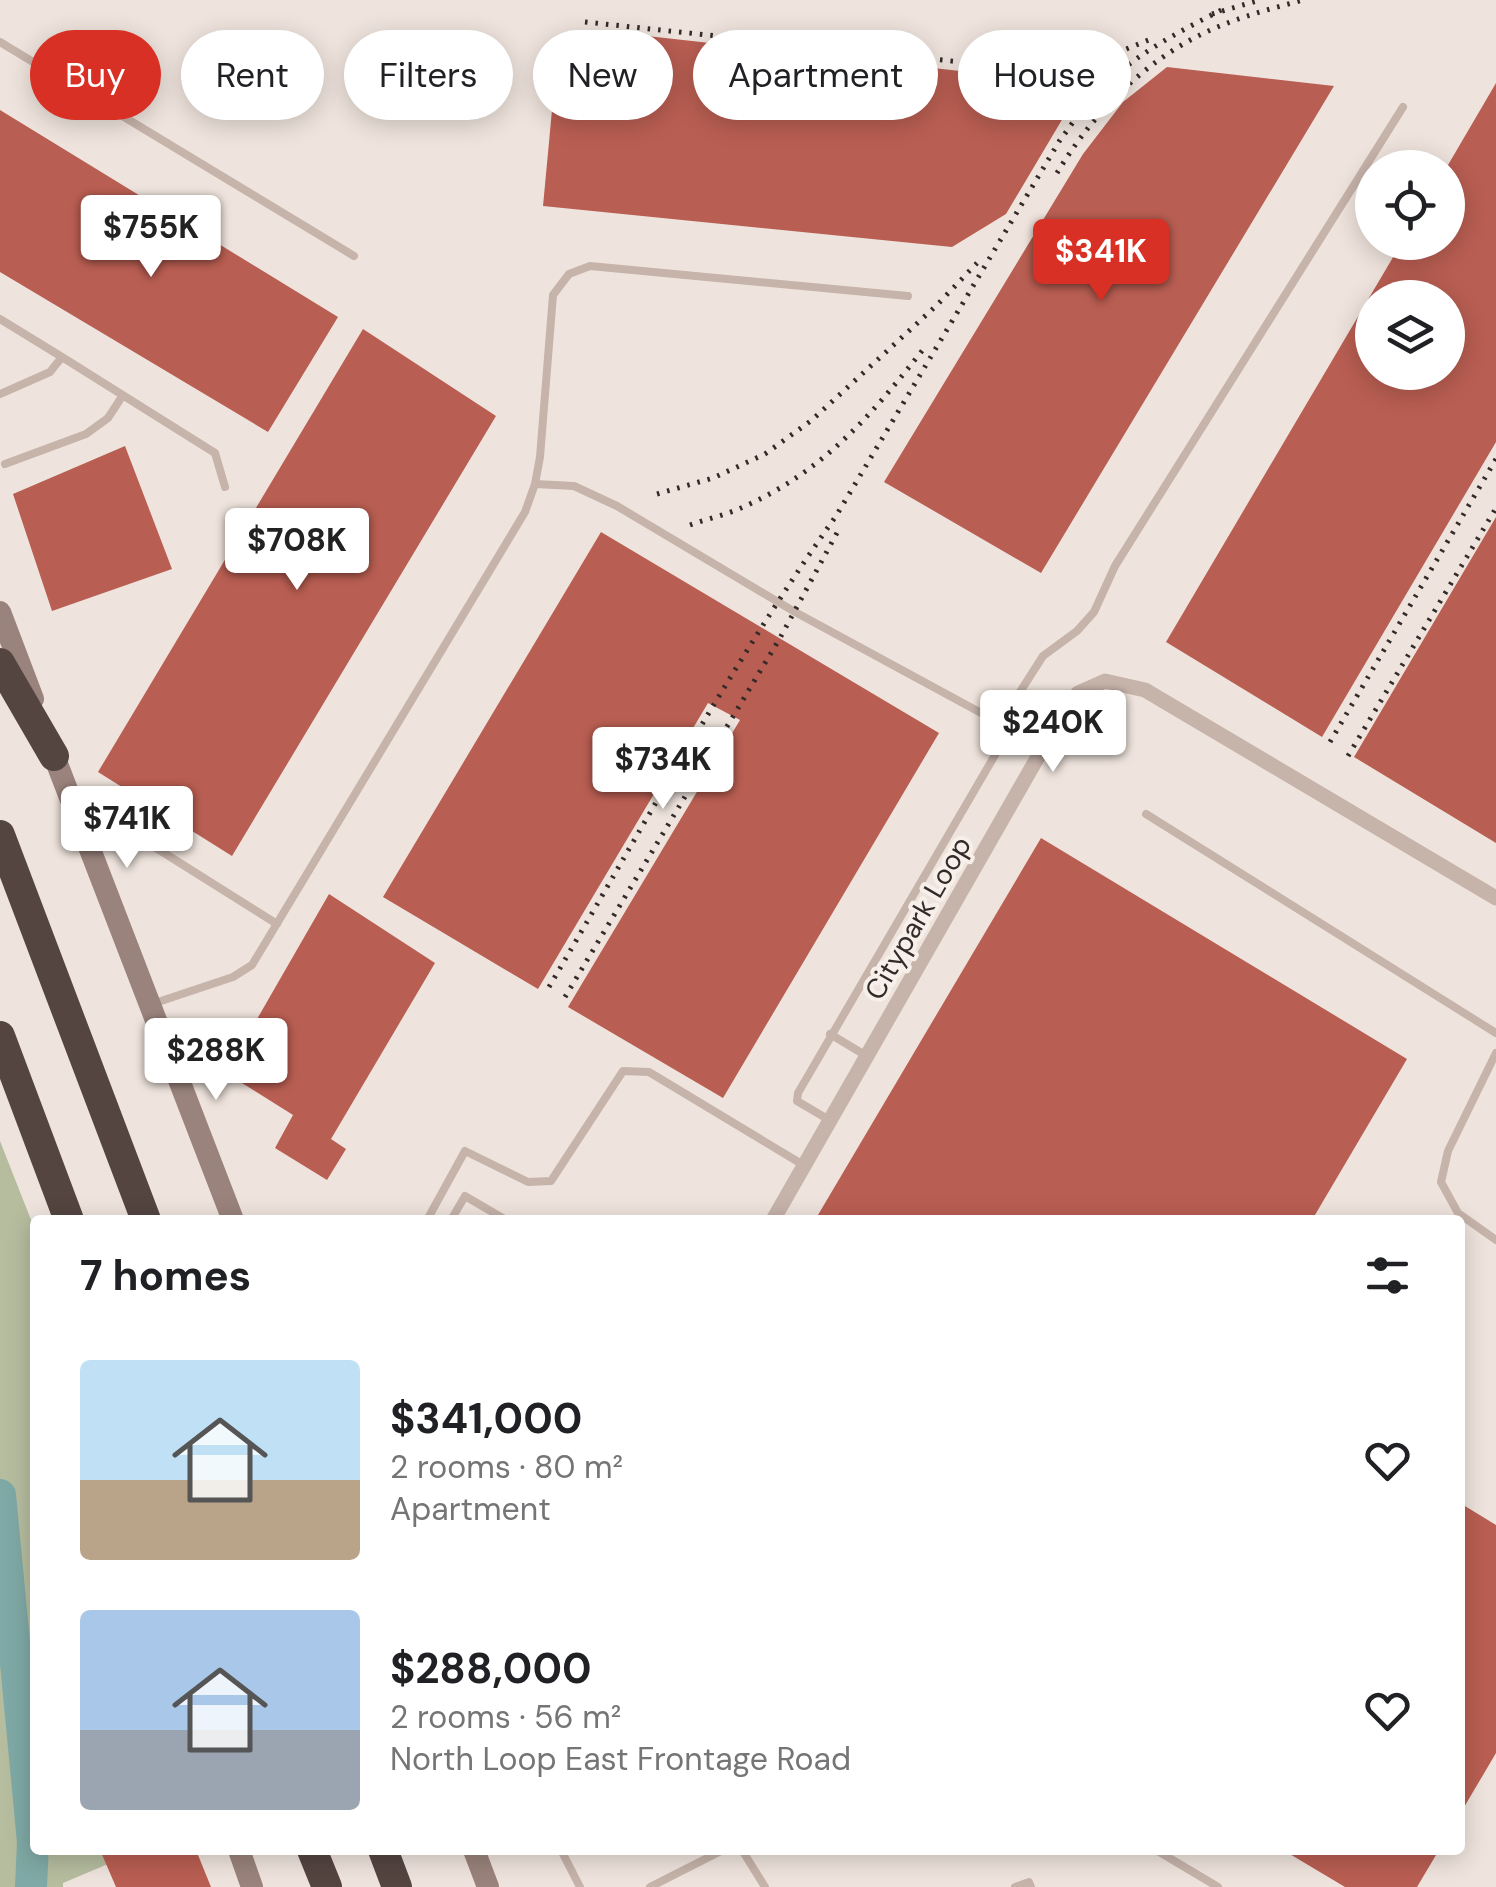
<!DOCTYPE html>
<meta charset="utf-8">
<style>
body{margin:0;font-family:"DM Sans",sans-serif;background:#f6f6f6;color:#202124;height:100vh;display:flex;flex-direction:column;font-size:38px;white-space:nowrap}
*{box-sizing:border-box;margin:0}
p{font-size:32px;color:#757577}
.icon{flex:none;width:55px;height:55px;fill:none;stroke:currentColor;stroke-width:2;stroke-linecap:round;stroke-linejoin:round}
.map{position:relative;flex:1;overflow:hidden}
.panel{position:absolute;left:30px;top:1215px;width:1435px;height:640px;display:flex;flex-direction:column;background:#fff;border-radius:10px;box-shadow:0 5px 25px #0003}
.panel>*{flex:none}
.top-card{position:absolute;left:30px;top:30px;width:1438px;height:90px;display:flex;gap:20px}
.controls{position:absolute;left:1355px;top:150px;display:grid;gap:20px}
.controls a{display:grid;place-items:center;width:110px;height:110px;border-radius:50%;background:#fff;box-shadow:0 5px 25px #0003;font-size:50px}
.price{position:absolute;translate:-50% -85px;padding:0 22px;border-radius:10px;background:#fff;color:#222;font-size:32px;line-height:65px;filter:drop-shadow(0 2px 5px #0008)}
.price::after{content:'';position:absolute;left:50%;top:60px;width:30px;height:22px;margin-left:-15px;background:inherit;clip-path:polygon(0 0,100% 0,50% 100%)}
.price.active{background:#d93025;color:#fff}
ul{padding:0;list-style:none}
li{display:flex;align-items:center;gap:30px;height:250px;padding:0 50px}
li span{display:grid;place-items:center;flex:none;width:280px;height:200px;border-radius:10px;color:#555}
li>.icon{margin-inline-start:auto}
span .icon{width:120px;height:120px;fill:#fffc;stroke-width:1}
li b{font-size:42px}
h2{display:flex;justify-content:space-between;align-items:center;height:120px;padding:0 50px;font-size:42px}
.chip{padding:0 35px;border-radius:45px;background:#fff;box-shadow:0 5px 25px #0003;font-size:35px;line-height:90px}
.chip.active{background:#d93025;color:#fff}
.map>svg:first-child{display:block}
</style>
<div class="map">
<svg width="1496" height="1887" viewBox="0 0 1496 1887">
<rect width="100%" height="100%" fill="#efe4dd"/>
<!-- green -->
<path fill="#b6bd9f" d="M0,1141L35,1230V1850H103L108,1864L63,1883V1887H0Z"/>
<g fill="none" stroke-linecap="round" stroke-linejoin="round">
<!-- river -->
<path stroke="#7fa9a6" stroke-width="32" d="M0,1495L33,1842L31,1887"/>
</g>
<!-- building -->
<path fill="#b95e52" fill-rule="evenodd" d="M611,32L1068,83L1063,118L1006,214L952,247L543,206L555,78Z
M1167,67L1334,86L1041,573L884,482L1083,154L1123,102Z
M1496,83V442L1322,737L1166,642L1402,242H1448V165ZM1372,298H1448V372H1372Z
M0,110L338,317L268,432L0,272Z
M363,329L496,416L232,856L98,772Z
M125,446L172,569L52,611L13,494Z
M1496,517V843L1354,757Z
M601,532L939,733L723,1098L568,1007L740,720L708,703L538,989L383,897Z
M1041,838L1407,1059L1312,1220H815Z
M329,894L435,963L331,1139L346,1149L327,1180L275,1148L293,1115L226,1073Z
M1460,1503L1496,1525V1753L1460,1814Z
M100,1850H196L211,1887H116Z
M1283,1850H1439L1417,1887H1345Z"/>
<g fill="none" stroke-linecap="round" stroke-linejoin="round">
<!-- service -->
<path stroke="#c6b3aa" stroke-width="8" d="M0,42L354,256
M0,319L62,357
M0,394L50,372L62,357L215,453L225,487
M5,464L86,434L108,418L123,395
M535,484L574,486L617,506L795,612L1007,727L995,755L798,1093L797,1101L831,1121
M1039,755L1007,727L1018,695L1043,656L1077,631L1094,612L1115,566L1403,107
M1146,814L1496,1033
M145,841L277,924
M155,1003L233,977L252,965L525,512L535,484L540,457L553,295L569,274L590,266L908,296
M830,1034L865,1055
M1496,1053L1448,1151L1441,1182L1458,1213L1496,1240
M427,1220L465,1151L528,1182L551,1181L623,1071L649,1072L805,1166
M451,1220L465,1196L506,1220
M561,1850L580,1887
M742,1850L765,1887
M1156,1850L1218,1887
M650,1887L723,1850
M1015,1887L1029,1882L1031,1887"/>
<!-- minor -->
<path stroke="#c6b3aa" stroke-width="15" d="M773,1220L1039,755L1078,693L1105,681L1145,690L1496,898"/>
<!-- secondary -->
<path stroke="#9a837c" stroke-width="22" d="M0,612L33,699
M49,743L233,1220
M239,1850L252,1887
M474,1850L488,1887"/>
<!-- motorway -->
<path stroke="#544541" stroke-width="30" d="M0,663L54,756
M0,835L146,1220
M0,1036L69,1220
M312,1850L327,1887
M383,1850L397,1887"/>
<!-- rail -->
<path stroke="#342b29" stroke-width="5" stroke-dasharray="2.5 8" stroke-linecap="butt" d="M1212,14L1260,0
M585,22L1008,67L1068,64L1109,56L1151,39
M1057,173C1090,118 1136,69 1194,38C1228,20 1266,10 1303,0
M657,494L713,478L765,454L812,420L936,306L977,263
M690,525C707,519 725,515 741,508C823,472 871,416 925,347
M1330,742L1496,459
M1348,756L1496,508
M549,987C642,829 730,666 836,516L1060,140C1071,126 1081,109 1094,96C1130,56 1179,32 1225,8
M565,997L780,638L838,531"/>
</g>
<g text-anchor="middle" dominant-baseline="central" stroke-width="8" stroke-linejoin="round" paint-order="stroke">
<!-- street labels -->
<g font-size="28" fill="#342b29" stroke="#f7efe9">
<text transform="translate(918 918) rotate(-60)">Citypark Loop</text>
</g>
</g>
</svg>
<div class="controls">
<a><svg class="icon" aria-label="locate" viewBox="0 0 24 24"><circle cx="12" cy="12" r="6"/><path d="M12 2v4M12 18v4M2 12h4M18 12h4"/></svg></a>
<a><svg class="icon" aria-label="layers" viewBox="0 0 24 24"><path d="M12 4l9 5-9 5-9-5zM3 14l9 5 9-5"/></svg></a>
</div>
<b class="price" style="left:151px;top:280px">$755K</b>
<b class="price active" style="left:1101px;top:304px">$341K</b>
<b class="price" style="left:297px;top:593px">$708K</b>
<b class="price" style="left:1053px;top:775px">$240K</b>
<b class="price" style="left:663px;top:812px">$734K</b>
<b class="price" style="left:127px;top:871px">$741K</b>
<b class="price" style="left:216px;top:1103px">$288K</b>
<div class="top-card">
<a class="chip active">Buy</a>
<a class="chip">Rent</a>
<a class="chip">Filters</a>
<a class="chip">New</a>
<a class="chip">Apartment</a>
<a class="chip">House</a>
</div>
<section class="panel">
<h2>7 homes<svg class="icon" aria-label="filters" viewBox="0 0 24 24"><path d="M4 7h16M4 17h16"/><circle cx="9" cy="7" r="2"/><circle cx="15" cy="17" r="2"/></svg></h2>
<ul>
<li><span style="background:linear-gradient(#bfe0f5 60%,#b9a48a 0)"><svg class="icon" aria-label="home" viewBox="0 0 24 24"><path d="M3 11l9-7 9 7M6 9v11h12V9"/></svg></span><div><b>$341,000</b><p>2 rooms · 80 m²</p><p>Apartment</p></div><svg class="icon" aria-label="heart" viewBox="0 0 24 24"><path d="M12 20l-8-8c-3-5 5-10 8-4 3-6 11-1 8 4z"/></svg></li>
<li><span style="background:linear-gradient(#a9c7e8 60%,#9aa5b1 0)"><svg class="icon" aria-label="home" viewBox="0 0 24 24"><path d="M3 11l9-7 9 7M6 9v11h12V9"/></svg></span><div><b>$288,000</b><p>2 rooms · 56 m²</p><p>North Loop East Frontage Road</p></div><svg class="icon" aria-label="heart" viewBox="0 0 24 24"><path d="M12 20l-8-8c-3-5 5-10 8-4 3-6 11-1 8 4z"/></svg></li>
</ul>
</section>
</div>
